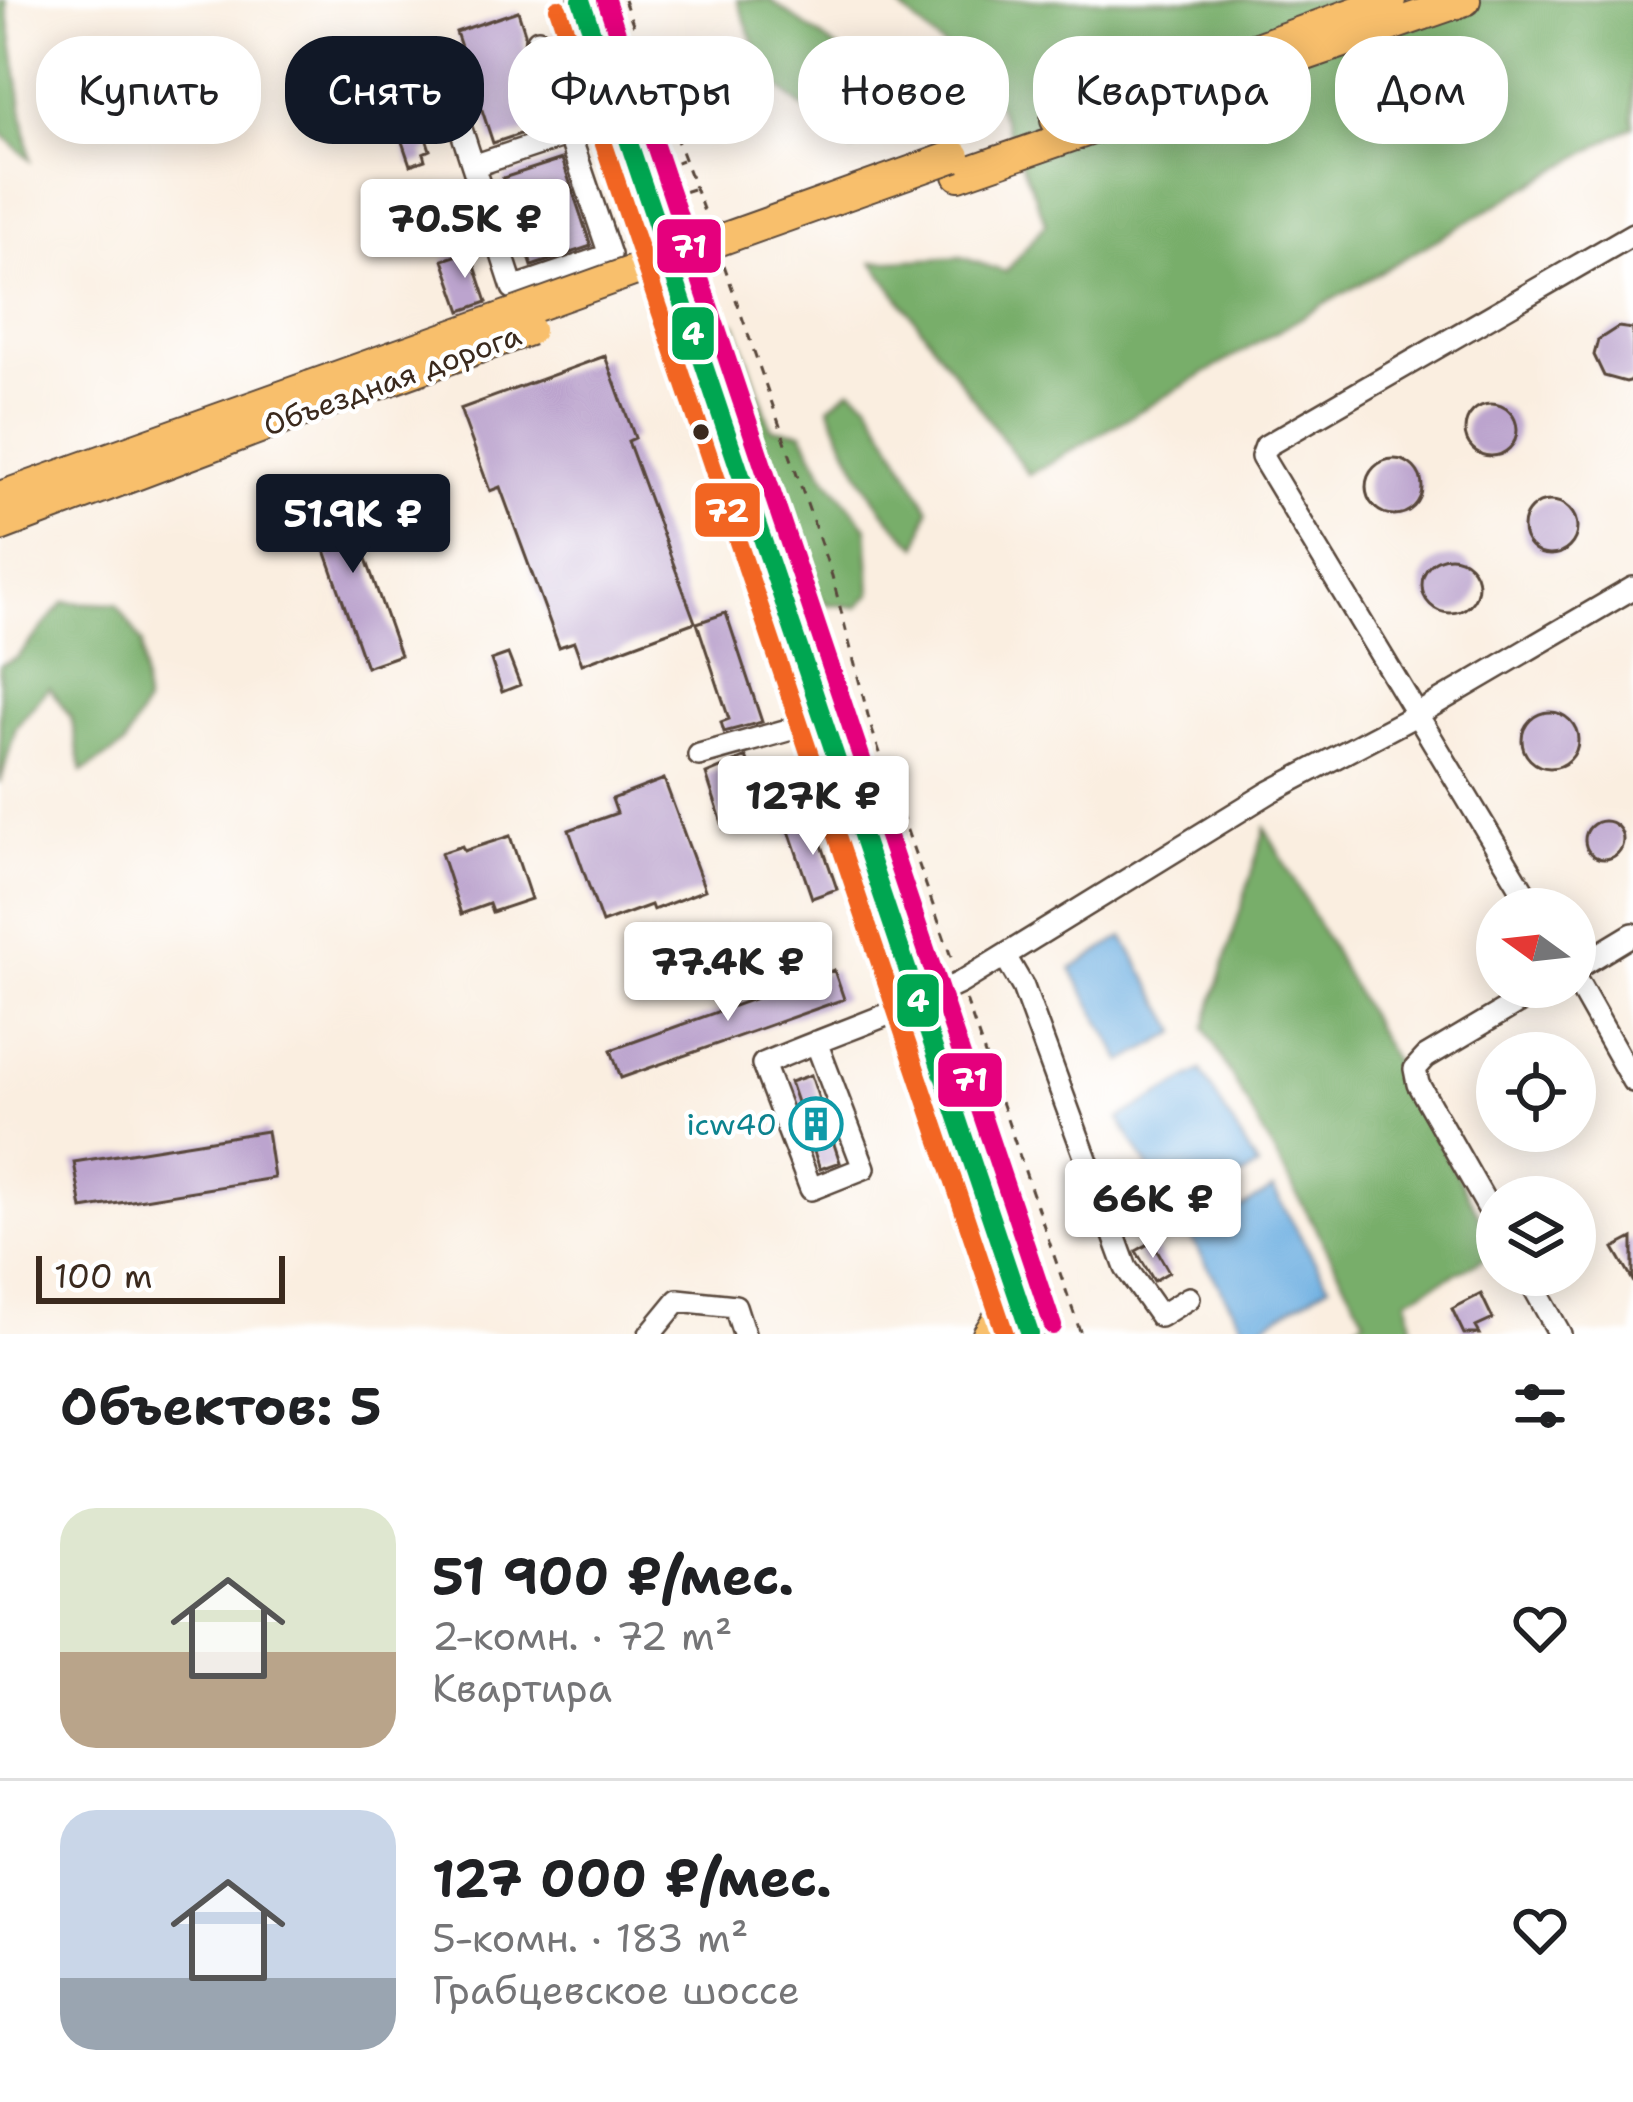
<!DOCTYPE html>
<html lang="ru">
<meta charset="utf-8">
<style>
body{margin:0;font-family:"Shantell Sans",sans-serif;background:#f2f2f2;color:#202124;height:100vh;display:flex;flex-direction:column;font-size:45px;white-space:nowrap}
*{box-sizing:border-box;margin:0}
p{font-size:39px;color:#757577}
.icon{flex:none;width:66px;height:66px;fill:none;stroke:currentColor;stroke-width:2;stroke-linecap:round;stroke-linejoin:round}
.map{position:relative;height:1334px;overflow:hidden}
.drawer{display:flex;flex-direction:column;background:#fff;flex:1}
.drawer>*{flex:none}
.guide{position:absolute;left:36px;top:36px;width:1563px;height:108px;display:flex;gap:24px}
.needle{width:78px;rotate:285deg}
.tools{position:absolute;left:1476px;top:888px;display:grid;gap:24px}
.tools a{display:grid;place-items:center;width:120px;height:120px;border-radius:50%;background:#fff;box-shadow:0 6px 30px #0003;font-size:60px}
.scale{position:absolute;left:36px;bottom:30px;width:249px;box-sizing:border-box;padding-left:12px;border:6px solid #3b2a1e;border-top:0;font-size:33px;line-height:42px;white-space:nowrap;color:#3b2a1e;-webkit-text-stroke:9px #fff;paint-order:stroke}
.price{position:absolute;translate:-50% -102px;padding:0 27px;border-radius:12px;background:#fff;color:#222;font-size:39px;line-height:78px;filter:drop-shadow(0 3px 6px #0008)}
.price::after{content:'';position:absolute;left:50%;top:72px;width:36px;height:27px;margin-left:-18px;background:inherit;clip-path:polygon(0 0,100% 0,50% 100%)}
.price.selected{background:#111827;color:#fff}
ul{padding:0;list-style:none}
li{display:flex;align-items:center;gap:36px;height:300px;padding:0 60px}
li+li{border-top:3px solid #e0e0e0}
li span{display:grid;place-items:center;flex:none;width:336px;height:240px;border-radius:36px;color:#555}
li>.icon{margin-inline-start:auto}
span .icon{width:144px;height:144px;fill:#fffc;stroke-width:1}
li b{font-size:51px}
h2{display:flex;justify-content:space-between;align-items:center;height:144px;padding:0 60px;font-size:51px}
.chip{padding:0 42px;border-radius:48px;background:#fff;box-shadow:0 6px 30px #0003;font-size:42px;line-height:108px}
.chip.selected{background:#111827;color:#fff}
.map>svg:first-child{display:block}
</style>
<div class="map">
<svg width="1633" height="1334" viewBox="0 0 1633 1334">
<rect width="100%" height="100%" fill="#fff"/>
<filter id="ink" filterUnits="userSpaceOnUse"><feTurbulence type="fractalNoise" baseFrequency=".00833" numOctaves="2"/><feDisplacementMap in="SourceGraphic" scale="24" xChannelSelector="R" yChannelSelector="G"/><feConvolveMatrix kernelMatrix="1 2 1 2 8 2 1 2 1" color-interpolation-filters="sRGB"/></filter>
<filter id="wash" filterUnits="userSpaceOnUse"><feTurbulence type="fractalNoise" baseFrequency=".004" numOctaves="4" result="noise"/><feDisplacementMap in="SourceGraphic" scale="48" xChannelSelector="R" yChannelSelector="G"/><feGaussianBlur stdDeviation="2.7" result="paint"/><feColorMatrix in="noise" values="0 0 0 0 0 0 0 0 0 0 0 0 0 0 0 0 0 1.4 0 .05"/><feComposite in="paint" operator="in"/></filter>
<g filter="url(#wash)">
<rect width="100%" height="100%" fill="#faeee0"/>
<!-- forest -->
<path fill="#78ae6b" stroke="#5a6c44" stroke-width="3" d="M0,0H6L30,160L0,132Z
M737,0H770L853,60L887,99L852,150L768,78Z
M892,0H1633V126L1029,475L873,262L961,257L1006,272L1046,223L991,90Z
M724,320L736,324L771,428L802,432L823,473L867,527L871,594L857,607L827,604L801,582L719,347Z
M851,389L869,402L929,509L918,546C874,511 850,458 829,406Z
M64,602L117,604L142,643L145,705L124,746L82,772L71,717L49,687L16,727L0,784V665L17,658Z
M1265,828L1497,1248V1252L1408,1298L1413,1334H1344L1365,1318L1205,1028Z"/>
<!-- water -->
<path fill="#6dafe1" stroke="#546c80" stroke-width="3" d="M1123,937L1178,1032L1123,1062L1071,969Z
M1201,1071L1258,1167L1177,1215L1119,1119Z
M1273,1189L1329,1285L1248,1334L1191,1238Z"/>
<g id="blocks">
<!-- building -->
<path fill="#bca4ce" d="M518,11L525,33L524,45L550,124L493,143L456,32Z
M569,28L577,53L563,58L554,33Z
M402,69L407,85L386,92L381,76Z
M411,119L413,125L421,123L430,150L423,153L425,160L410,165L396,124Z
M562,159L591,246L532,266L503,178Z
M470,251L487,302L461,311L443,260Z
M1618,327L1633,329V380L1626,382L1604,376L1594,355L1598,340Z
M605,356L635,438L628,441L695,622L582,664L574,642L559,647L500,487L490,491L460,409Z
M1465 430a26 26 0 1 1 52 0a26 26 0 1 1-52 0Z
M1366 487a28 28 0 1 1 56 0a28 28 0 1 1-56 0Z
M340,485L400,655L366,667L306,496Z
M1523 528a27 27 0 1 1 54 0a27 27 0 1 1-54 0Z
M1422 585a28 28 0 1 1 56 0a28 28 0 1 1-56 0Z
M726,613L762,722L724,732L721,722L729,719L697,623Z
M508,654L520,685L502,692L491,660Z
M1522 740a28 28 0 1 1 56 0a28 28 0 1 1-56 0Z
M746,757L760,796L768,793L774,812L724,829L706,774Z
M664,779L705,890L653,910L651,905L602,923L569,830L617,813L612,799Z
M813,819L837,889L812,898L788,828Z
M1585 840a19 19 0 1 1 38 0a19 19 0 1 1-38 0Z
M510,836L531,899L492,912L489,904L461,914L441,853L462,846L464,851Z
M834,970L844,999L621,1078L611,1050Z
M811,1075L840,1162L820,1169L790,1082Z
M267,1131L274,1178L82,1209L74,1162Z
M1633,1238V1281L1614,1248Z
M1152,1242L1169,1272L1154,1281L1136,1251Z
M1481,1294L1493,1319L1476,1327L1480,1334H1464L1452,1309Z"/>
</g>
</g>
<g filter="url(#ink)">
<use href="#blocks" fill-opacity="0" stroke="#58473b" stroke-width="3"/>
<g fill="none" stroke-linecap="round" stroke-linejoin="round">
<!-- minor casing -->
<g stroke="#58473b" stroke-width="26">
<path id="minor" d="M538,40L569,134L620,116
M438,58L473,166
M569,134L610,255L513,288L473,166Z
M699,755L824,720
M1534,909L1262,457L1266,446L1633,234
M1005,956L1023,987L1126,1268L1160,1316L1189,1298
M1575,969L1633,934
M1575,978L1633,1081
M816,1042L864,1168L811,1189L763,1064C828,1036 896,1014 960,983L1270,792L1416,715L1633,588
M1497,1223L1418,1084L1415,1069L1426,1057L1544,987
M1527,1275L1560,1334
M650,1334L678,1300L735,1306L744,1334"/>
</g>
<!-- major casing -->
<g stroke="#58473b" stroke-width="28">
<path id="major" d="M581,0L1030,1334
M985,1334L1001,1309L1007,1271"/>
</g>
<!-- highway casing -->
<g stroke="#58473b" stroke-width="34">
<path id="highway" d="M1056,120L1390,0
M959,175L1465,0
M0,497L311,386
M0,526L320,405"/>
</g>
<!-- path -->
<path stroke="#58473b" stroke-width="3" stroke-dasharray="9 9" stroke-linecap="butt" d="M624,0L706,217
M660,169L682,160
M668,197L693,189
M724,265L832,576L871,727L953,963
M699,422L694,424L702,446L706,444
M966,1000L1081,1334"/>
<!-- minor -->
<use href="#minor" stroke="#fff" stroke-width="21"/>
<!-- major -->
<use href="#major" stroke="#f8bf6c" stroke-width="24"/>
<!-- highway -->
<use href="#highway" stroke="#f8bf6c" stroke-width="30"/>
<!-- highway-bridge casing -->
<g stroke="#58473b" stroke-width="34" stroke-linecap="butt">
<path id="highway-bridge" d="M311,386L955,156
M320,405L529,330"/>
</g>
<!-- highway-bridge -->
<use href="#highway-bridge" stroke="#f8bf6c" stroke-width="30"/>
<!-- bus-1 casing -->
<g stroke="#fff" stroke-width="27">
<path id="bus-1" d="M581,0L1030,1334"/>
</g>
<!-- bus-2 casing -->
<g stroke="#fff" stroke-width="27">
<path id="bus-2" d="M558,8L1005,1334"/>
</g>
<!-- bus-3 casing -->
<g stroke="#fff" stroke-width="27">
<path id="bus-3" d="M606,0L1053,1326"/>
</g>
<!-- bus-1 -->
<use href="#bus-1" stroke="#00a651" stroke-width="18"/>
<!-- bus-2 -->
<use href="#bus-2" stroke="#f26522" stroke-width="18"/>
<!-- bus-3 -->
<use href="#bus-3" stroke="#e5007d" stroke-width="18"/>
</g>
</g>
<!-- icons -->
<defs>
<g id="building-ring" transform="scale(2.7)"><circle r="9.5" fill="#fff" stroke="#0f9aa8" stroke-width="1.5"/><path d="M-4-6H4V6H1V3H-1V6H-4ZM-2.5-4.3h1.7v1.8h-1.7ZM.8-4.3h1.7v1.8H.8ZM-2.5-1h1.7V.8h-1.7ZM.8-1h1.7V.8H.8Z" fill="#0f9aa8"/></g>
</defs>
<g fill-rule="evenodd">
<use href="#building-ring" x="816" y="1124"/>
</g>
<!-- markers -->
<circle fill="#3b2a1e" stroke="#fff" stroke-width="4.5" cx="701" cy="432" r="10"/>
<g text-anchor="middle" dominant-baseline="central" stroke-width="9" stroke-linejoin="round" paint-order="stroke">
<!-- street labels -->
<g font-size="30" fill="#3b2a1e" stroke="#fff">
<text transform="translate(392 380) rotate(-20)">Объездная дорога</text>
</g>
<!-- culture labels -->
<g font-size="30" fill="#0d838f" stroke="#fff" text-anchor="end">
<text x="777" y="1124">icw40</text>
</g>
</g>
<g stroke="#fff" stroke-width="4.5">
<rect x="655" y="217" width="68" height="58" rx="12" fill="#e5007d"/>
<rect x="670" y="305" width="46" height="57" rx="12" fill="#00a651"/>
<rect x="693" y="481" width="69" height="58" rx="12" fill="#f26522"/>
<rect x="895" y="972" width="46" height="57" rx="12" fill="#00a651"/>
<rect x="936" y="1051" width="68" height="58" rx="12" fill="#e5007d"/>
</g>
<g font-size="33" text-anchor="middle" font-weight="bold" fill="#fff">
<text x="689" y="258">71</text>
<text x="693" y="345">4</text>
<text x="727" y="522">72</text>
<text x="918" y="1012">4</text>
<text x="970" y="1091">71</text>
</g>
</svg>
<div class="tools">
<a><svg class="needle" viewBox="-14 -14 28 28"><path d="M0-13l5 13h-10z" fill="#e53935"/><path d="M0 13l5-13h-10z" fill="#757577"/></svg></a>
<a><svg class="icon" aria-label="locate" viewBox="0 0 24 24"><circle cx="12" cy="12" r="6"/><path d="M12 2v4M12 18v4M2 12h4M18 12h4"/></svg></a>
<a><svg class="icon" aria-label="layers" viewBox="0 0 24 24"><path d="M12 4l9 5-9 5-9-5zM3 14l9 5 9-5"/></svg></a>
</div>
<div class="scale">100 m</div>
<b class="price" style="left:465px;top:281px">70.5K ₽</b>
<b class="price selected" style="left:353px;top:576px">51.9K ₽</b>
<b class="price" style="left:813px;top:858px">127K ₽</b>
<b class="price" style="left:728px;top:1024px">77.4K ₽</b>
<b class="price" style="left:1153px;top:1261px">66K ₽</b>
<div class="guide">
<a class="chip">Купить</a>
<a class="chip selected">Снять</a>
<a class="chip">Фильтры</a>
<a class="chip">Новое</a>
<a class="chip">Квартира</a>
<a class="chip">Дом</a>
</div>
</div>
<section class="drawer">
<h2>Объектов: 5<svg class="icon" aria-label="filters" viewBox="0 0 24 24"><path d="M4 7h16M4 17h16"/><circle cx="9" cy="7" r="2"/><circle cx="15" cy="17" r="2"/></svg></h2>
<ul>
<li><span style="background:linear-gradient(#dfe7d0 60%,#b9a48a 0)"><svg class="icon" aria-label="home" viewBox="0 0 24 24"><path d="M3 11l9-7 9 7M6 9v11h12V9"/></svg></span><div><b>51 900 ₽/мес.</b><p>2-комн. · 72 m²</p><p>Квартира</p></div><svg class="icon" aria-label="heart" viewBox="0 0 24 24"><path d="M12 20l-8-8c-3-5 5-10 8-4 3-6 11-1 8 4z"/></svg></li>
<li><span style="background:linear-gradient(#c9d6e8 70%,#9aa5b1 0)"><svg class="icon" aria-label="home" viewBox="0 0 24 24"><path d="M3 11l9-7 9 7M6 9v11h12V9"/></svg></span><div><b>127 000 ₽/мес.</b><p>5-комн. · 183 m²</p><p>Грабцевское шоссе</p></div><svg class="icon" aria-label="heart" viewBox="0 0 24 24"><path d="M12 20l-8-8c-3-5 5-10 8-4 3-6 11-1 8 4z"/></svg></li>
</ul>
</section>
